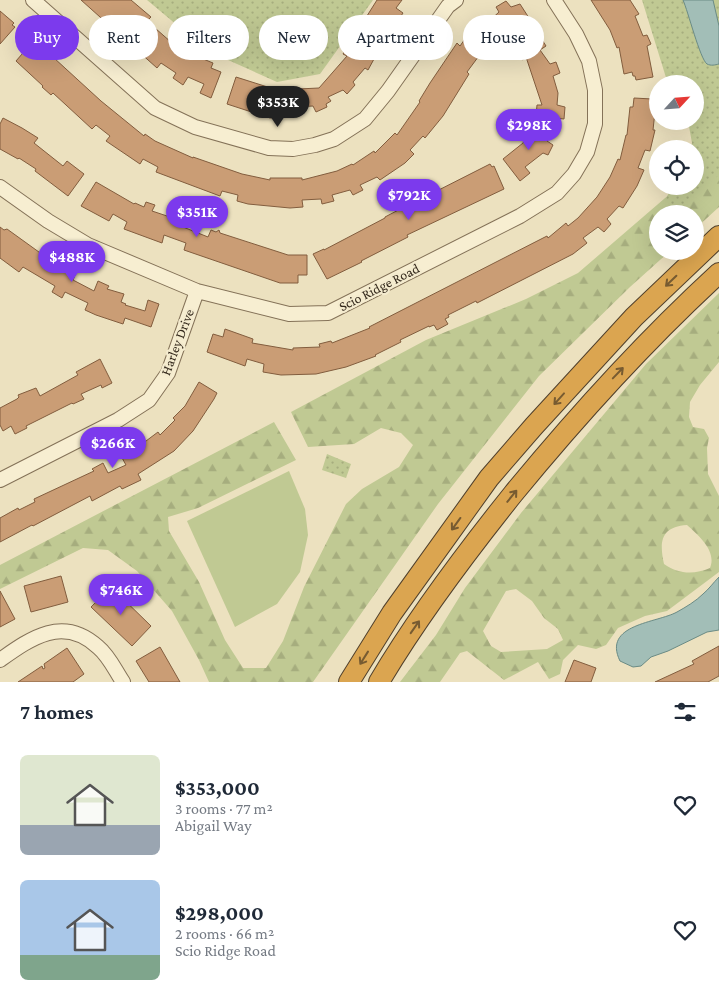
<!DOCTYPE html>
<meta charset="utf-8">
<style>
body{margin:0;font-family:"Crimson Pro",serif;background:#f2f2f3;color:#1f2937;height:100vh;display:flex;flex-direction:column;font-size:19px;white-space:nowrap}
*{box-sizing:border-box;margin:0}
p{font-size:16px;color:#747a83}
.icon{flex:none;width:28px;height:28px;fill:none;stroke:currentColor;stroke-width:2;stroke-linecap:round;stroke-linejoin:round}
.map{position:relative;height:682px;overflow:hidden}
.drawer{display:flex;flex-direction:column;background:#fff;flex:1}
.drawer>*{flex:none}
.hud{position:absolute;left:15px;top:15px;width:690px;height:45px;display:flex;gap:10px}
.needle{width:32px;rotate:64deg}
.controls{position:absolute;left:649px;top:75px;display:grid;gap:10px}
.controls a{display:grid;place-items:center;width:55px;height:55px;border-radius:50%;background:#fff;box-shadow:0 5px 20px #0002;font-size:25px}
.price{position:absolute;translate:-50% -42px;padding:0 11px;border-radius:18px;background:#7c3aed;color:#fff;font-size:16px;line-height:32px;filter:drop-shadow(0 1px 2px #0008)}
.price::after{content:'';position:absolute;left:50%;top:30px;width:15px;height:11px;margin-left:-8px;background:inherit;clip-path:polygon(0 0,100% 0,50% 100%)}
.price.selected{background:#222;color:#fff}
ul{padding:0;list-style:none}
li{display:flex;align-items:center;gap:15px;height:125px;padding:0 20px}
li span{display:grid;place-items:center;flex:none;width:140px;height:100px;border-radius:8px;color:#555}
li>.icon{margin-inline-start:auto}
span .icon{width:60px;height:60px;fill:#fffc;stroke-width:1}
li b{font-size:21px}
h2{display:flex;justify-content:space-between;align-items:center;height:60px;padding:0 20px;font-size:21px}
.chip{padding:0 18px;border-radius:22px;background:#fff;box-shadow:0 5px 20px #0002;font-size:18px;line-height:45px}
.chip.selected{background:#7c3aed;color:#fff}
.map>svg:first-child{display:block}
</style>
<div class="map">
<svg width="719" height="682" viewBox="0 0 719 682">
<defs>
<pattern id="forest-firs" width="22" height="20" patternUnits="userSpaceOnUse" patternTransform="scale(1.25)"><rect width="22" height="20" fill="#c0c993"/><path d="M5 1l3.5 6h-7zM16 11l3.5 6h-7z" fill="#a6ad7e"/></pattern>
<pattern id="park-dots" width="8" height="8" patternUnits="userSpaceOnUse" patternTransform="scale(1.25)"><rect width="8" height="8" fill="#c0c993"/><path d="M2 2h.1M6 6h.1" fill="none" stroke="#a6ad7e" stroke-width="1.8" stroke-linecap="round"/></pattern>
</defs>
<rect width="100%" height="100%" fill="#ece1bf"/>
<!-- forest -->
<path fill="url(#forest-firs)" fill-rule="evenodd" d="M719,150V207L695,229V214H658V251H670L630,287L539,376L438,504L313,682H209L199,660L172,611L137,571L108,550L83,548L0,589V565L274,422L296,460L198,508L168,517L169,531L199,582L225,640L243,668H266L283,641L304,587L346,504L362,489L399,467L413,445L401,433L381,428L354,444L308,447L291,412L426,340L526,299L578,273L679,186H695Z
M719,293V362L700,385L690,402L689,417L693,427L704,429L709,438L707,448L708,474L719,496V572L667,611L645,616L618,628L606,645L596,649L578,645L563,660L560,674L549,679L538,662L504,680L467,651L460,653L440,682H400L436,635L465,588L521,513L646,364ZM687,525C699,536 717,551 710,568C694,575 678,574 664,564C659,541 661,527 687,525ZM516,589L532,601L544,618L558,629L563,640L547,649L501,652L491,646L483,631L506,591Z"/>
<!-- park -->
<path fill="url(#park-dots)" d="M147,0H373L320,74L277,82L208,51Z
M642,0H719V175L672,214H659L672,186H695V149H690L692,143L688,121H695V84H668Z
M327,454L351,464L346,478L322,470Z"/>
<!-- garden -->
<path fill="#c0c993" d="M289,471L305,509L308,535L300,572L277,604L235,627L187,521Z"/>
<!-- water -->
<path fill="#a2beb7" stroke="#6a8b85" d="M683,0H713L719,26V64C715,65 711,66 707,64C700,59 688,11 683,0Z
M719,577V630L707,632L668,651L651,657L641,666L633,667L620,661C602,624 657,623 677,612C686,607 696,601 703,594C709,589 713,583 719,577Z"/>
<!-- building -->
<path fill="#ca9d75" stroke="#825d3e" d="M81,0H131L151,17L147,21L180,50L183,45L192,52L191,54L213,63L211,68L221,72L211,98L200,93L204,84L188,77L183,85L173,78L176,73L161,63L157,68Z
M377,0H402L396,8L403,13L373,58L374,59L368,70L365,68L353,82L355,85L347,94L343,90L328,97L331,101L326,104L327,107L316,112L313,106L295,107V109H291V117L270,118L227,104L236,77L277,90L319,88L347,56L343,54Z
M591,0H630L639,14L635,16L643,36L647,35L651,44L647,46L653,77L636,80L635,76H633L632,72L624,74L619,47L617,48L610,30Z
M506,1L511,7L520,4L529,18L497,39L498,41L489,48L487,45L467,72L469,74L443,116L425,138L423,136L410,150L414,154L405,163L380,180L377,177L360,185L363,190L353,195L350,190L332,195L334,201L322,204L321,199L302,200L303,207L290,208L248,204L237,201L238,195L222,191L220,196L156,172L158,167L143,159L140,164L106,141L110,136L96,125L92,129L53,93L51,95L42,87L43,86L16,61L29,46L36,53L42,47L101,101L144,136L145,134L155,141L193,158V157L242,174L270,180V178H302V180L337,171L352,164L353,165L374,151L375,153L395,133L397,135L420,102L419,101L430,83L457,43L460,46L472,29L471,27L480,19L486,24L499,12L496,7Z
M0,11L14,23L12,25L15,27L0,44Z
M539,35L546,46L540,50L550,64L556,62L560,73L553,76L558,93L557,105L565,107L564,119L536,116L537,105H542L526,57L522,60L516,50Z
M634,98L652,99L651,102H656L653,130H655L650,151L645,150L638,168L644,170L637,186L623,208L619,206L607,219L611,224L604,232L598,227L583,238L587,243L573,254L477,303L476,301L448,315L449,317L445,319L448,324L437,330L434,325L429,327V326L400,340L401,342L375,355L376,356L346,367L316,374L281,375L263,372L264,364L247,359L245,366L207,352L213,334L223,337L225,329L253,339L252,343L293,350V348L320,347L319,344L331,341L332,343L370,328L369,327L547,236L548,238L566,223L568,226L578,218L597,197L610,177L618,159L620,160L626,135H627L630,107H633Z
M3,118L22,128L38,138L34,143L63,166L67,161L84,174L68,196L35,171L36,169L19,158L18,159L0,149V124Z
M534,123L549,131L546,136L549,137L547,141L553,145L548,155L543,153L525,167L530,173L520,181L503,159L523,143Z
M490,164L492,167L494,166L504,189L407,235L408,237L361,261L362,262L327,279L313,254L324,249V250L385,218V217L408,205V204L418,199L419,200Z
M96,182L134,204L135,203L144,207L146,202L155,205L152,211L179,220L178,225L208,237L211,230L216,232L219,230L220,233L288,255H307V275H298V283H280L184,250L186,243L164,235L162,243L124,229L127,222L113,214L109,221L81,206Z
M0,227L4,230L7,229L50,260L76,273L73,280L94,291L98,281L109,286L107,289L124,294L121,302L126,304L125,305L145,311L148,300L159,304L151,327L125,318L123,324L96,315L85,310L88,303L65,292L62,298L52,292L55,286L23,267L19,272L0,258Z
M100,359L112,383L102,388L101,385L81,394L84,399L73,404L72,403L26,426L27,428L15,434L11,426L3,431L0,425V408L17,399L19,397L18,395L36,388L40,396L78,375L76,372Z
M199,382L217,393L214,399L193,431L174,451L138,474L141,480L122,489L120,486L92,501L90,496L33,526L32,525L0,542V518L18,508L19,510L35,502L34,499L94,471L92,469L103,463L108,473L126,465L121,456L143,446L142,444L158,432L160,435L175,420L173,418L185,406Z
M61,576L68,602L31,612L24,586Z
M111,587L151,626L132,646L91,607Z
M0,591L15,619L0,627Z
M719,646V676L708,682H655L694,664L692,661Z
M160,647L180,682H149L136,661Z
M67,648L84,674L73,682H18L42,666L43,669L45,668L44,664Z
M574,660L596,668L591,682H565Z"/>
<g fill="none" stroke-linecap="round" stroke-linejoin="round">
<!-- minor casing -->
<g stroke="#847258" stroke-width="16">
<path id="minor" d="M33,0L155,108L195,127L269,148L293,149L315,145L334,139L365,119L388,91L448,6L456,0
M0,187L48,221L88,245L197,291L289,314L328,313L520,216L557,193L574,174L587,152L595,124V90L589,61L576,34L554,0
M0,480L118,420L149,400L168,373L197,291
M0,660C31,638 63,615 98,647C109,656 115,670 123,682"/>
</g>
<!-- highway casing -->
<g stroke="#51402c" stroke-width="22">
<path id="highway" d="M349,682L392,613L489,478L534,426L634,317L719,236
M379,682C418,616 465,554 513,494C577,416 645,341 719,273"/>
</g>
<!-- minor -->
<use href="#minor" stroke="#f7eed1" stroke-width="14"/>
<!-- highway -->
<use href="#highway" stroke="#dba550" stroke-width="20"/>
</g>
<!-- one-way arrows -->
<defs><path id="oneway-shaft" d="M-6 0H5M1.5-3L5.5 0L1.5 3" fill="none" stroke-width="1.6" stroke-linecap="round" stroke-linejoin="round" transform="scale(1.25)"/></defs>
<g stroke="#775b31">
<use href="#oneway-shaft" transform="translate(671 281) rotate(136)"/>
<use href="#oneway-shaft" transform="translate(618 373) rotate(-46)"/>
<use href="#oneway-shaft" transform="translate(559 399) rotate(132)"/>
<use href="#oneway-shaft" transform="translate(512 496) rotate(-51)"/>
<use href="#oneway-shaft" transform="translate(456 524) rotate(126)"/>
<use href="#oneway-shaft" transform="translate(415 627) rotate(-55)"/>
<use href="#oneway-shaft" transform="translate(364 658) rotate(122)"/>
</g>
<g text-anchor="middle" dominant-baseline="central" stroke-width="4.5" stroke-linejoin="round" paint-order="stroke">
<!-- street labels -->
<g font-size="14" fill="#34291c" stroke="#f4ebce">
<text transform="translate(379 287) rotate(-27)">Scio Ridge Road</text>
<text transform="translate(177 342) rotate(-69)">Harley Drive</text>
</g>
</g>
</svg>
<div class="controls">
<a><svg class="needle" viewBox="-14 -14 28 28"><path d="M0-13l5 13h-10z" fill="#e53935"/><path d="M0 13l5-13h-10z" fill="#747a83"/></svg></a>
<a><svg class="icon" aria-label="locate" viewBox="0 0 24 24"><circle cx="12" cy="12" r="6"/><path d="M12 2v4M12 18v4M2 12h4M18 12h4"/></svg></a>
<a><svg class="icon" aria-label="layers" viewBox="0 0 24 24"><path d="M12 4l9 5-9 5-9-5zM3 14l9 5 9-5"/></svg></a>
</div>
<b class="price selected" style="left:278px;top:128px">$353K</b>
<b class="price" style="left:529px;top:151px">$298K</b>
<b class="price" style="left:409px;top:221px">$792K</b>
<b class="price" style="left:197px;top:238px">$351K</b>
<b class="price" style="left:72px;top:283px">$488K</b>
<b class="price" style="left:113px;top:469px">$266K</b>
<b class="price" style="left:121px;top:616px">$746K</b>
<div class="hud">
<a class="chip selected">Buy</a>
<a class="chip">Rent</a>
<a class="chip">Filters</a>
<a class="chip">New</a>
<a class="chip">Apartment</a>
<a class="chip">House</a>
</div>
</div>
<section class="drawer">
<h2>7 homes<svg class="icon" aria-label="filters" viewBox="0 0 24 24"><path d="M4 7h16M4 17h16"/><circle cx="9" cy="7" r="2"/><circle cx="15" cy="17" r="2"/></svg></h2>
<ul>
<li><span style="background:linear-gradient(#dfe7d0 70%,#9aa5b1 0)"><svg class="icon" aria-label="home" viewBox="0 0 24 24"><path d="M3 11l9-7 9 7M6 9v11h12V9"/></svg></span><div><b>$353,000</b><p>3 rooms · 77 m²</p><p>Abigail Way</p></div><svg class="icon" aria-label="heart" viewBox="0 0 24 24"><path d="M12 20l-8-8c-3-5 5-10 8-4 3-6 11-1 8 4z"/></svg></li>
<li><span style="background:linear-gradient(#a9c7e8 75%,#7fa58c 0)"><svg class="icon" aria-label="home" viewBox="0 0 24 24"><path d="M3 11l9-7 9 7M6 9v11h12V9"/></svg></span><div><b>$298,000</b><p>2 rooms · 66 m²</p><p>Scio Ridge Road</p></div><svg class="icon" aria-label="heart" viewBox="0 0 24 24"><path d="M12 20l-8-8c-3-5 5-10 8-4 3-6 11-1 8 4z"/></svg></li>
</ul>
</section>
